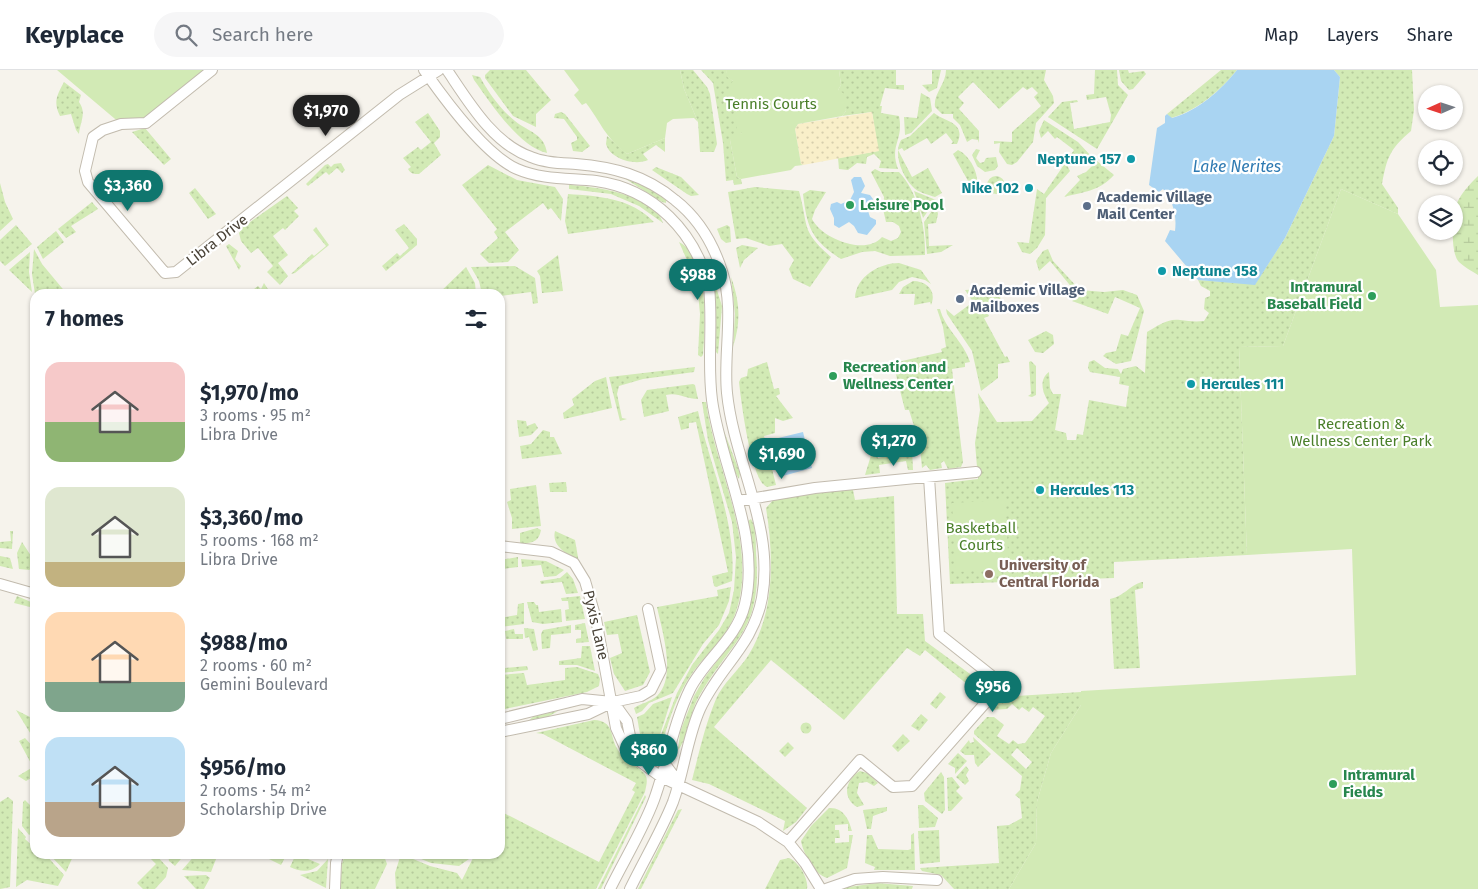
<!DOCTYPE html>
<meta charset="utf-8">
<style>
body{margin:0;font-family:"Fira Sans",sans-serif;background:#f6f6f7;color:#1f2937;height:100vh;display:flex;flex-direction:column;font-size:19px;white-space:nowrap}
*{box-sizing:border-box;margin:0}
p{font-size:16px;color:#747a83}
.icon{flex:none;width:28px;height:28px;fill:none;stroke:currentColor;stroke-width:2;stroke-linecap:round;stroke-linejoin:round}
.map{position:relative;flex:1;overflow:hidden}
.drawer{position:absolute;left:30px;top:219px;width:475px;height:570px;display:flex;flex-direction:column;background:#fff;border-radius:15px;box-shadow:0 1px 4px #0004}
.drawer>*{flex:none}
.needle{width:32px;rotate:267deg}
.controls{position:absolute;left:1418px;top:15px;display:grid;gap:10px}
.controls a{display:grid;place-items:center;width:45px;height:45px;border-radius:50%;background:#fff;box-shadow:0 1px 4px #0004;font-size:25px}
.price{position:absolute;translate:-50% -42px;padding:0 11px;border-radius:18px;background:#0f766e;color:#fff;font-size:16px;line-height:32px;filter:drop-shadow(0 1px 2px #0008)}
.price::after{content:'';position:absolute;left:50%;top:30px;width:15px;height:11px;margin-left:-8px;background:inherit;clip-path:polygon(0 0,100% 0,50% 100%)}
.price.selected{background:#222;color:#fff}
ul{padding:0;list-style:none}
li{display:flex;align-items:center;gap:15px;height:125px;padding:0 15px}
li span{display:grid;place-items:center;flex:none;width:140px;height:100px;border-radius:15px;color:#555}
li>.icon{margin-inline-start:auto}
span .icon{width:60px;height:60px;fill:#fffc;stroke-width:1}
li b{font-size:21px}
h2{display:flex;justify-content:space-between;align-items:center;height:60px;padding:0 15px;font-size:21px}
header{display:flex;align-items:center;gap:30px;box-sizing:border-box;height:70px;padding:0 25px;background:#fff;border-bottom:1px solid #e0e1e3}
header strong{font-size:24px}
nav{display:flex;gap:28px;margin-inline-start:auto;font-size:18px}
.search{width:350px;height:45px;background:#f6f6f7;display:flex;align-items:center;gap:12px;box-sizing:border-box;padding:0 18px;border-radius:28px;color:#747a83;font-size:19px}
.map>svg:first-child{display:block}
</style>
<header>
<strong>Keyplace</strong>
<div class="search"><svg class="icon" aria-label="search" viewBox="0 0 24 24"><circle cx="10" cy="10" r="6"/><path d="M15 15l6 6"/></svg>Search here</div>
<nav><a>Map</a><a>Layers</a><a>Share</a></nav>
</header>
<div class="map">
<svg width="1478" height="819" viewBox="0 0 1478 819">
<defs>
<pattern id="grass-dots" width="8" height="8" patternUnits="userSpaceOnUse" patternTransform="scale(1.25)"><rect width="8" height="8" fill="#d2eab5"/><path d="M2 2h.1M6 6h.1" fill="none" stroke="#b6ca9c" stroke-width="1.8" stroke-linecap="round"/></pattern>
<pattern id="wetland-marsh" width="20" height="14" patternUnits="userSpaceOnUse" patternTransform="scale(1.25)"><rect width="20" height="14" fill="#d2eab5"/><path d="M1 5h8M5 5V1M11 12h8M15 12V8" fill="none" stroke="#b6ca9c"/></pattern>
<pattern id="sand-dots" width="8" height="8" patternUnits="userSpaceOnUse" patternTransform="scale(1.25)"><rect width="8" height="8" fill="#f9efc9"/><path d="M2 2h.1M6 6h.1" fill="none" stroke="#d7cead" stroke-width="1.8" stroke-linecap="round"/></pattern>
</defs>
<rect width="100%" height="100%" fill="#f6f3ec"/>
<!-- grass -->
<path fill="url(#grass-dots)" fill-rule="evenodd" d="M490,0H526L551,30L536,44V57L513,46L485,8V5Z
M680,0H693L707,17L710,24L717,74L714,82H700L698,52L684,19Z
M701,0H726L728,7L733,11L742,63L730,70L737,107L741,109L742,114L734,115L733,110L726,111L723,73L713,13Z
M839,0H896V15H904V20L885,18L880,36H882L881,43L899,46C904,71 889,74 898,99L879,98L881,91L874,84L867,87L866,94L857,93L848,100L839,99L838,88L878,81L872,42L842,46L846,41L838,20L841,15Z
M932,0H941L937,18L929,22L922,15L932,14Z
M946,0H1046L1044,10L1053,26L1054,33L1036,53L1033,72L1017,92L1012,95L1007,94L999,82L1000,73L994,74V71L1012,72V62L1041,36L1034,27L1038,23L1032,17L1027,20L1023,17L999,39L973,12L958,27L964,33L959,39L979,61V73L978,70L972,69L967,72L960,55L953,48V44H942L935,37C933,24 946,14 946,0Z
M1095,0H1117L1118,15L1128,25L1097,79L1048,47L1062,32L1077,30L1078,32L1070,33L1074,59L1110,52L1111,45L1106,27L1087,30L1086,25L1094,24Z
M1119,0H1128L1129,3L1144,1L1146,4L1133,19L1129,20L1121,11Z
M1221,0H1237C1221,20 1197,41 1171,48L1167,44Z
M1334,0H1412L1414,40L1411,61C1390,79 1387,87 1382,114L1398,138V144L1341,119L1283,276L1239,277L1247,485L1114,492V508L950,514L945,413L978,409L975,373L980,340L978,323L997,352L1032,351L1049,333C1043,324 1038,310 1049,302L1050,318L1053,324H1061L1055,360L1066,363L1067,370H1076L1077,364L1083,365L1089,330L1126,337L1129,316L1119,314L1120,307L1090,302L1088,298L1089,292L1094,290L1105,298L1118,299L1121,304L1123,299L1136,296L1145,303L1147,262C1157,256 1168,248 1180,250C1189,251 1194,252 1204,251L1209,243L1204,239L1205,228L1210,226V221L1201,216L1198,210L1255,214L1285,168L1334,66L1340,7Z
M472,5L480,7C488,22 501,40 515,51C528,62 544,63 547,83C519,77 490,32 474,10Z
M64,12L81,25L79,32C87,43 80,52 79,64L76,60L71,44L60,46C53,32 57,25 64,12Z
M921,23L930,28L932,41L911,63L905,65L904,47L917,48Z
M561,42L565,44L590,76L582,82L573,81L571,73L577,70V67L564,49L554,48L555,44Z
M428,43L440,61V67L434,73L441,85L419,104C414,104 411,104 408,99L411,97L403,88L418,77L421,80L431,72L415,52Z
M934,43C945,52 967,52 957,74H951L953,72L946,63L931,74L927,68L904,81L902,78L898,80L912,107L928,98L942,123L935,127C929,125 917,122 913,117C902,106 893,84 901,70L910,66Z
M1044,50L1078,72L1091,86L1079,96L1077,90L1067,95L1070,101L1046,128L1045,165L1037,178L1030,184L1022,182L1017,172L1029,173L1037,119L1044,124L1074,80L1057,67L1055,69L1048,61L1041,68L1039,61Z
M145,58L171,89L164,95L132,62Z
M607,66L627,84L665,68V82L656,75L643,84L648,90C635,96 610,89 606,74Z
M976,79L980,80L976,88L980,93L984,92L986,88L996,87L998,96L995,100L985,102L977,96L972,85Z
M958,80C972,86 986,115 970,125L967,121L972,118L953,84Z
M1097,91L1114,105C1100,121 1083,122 1064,127L1080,110L1077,106L1086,102Z
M334,94L341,93L345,100L342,103L337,98L329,105L326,102L308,116L306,114L325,95L328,94L331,97Z
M488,95L517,110L555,117L563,129L561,151L551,138L548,140L543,133L505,162L519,180L508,192L489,193L480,184L498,168L494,162L497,159L462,115Z
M656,97L681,107L699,125L691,126L687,124L652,100Z
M875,99L881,102H899C918,122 926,158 925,185L890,186L875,181L862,182L841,189C811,170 807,157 803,124L810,120L826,122L815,140L812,149C822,169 866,186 882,167L891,171L898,168L901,162L899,156L893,152H886L883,139L884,127L871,102Z
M987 115a9 9 0 1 1 18 0a9 9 0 1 1-18 0Z
M624,108L649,118L666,130V133L662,132Z
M0,113L5,132L13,149L0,161Z
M569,115C593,116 656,125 663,153L639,136L611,124L569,119Z
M755,117L799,121C809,157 800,160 831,187L810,217L793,209L789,199L794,190L782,174L769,176L746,168L736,169L728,122Z
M195,118L216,144L208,149L189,123Z
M914,121L936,130L923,148Z
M568,124C598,126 631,128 654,152L568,164L565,151Z
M287,126L298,138L294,141L299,146L285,160L283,158L273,166L288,185L278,193L288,206L280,215L267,202L273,196L258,178L251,183L241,171L239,163L243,157Z
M92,132L98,139L71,156L76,162L66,168L58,159Z
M936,135L938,144L936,153L928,154L929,176L953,175L941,182L927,184L924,152Z
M404,154L417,169V175L386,201L382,196L397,183L400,186L409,178L395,160Z
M16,155L32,174L5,196L0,191V170Z
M727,155L730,157L731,172L726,173L721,169L717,159Z
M316,157L329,175L295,203L291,204L312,184L314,186L326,176L313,160Z
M56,161L64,172L43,189L37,177Z
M679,172C710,188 705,256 703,285L701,287L698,285L700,244L697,213Z
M229,174L238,181L235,189L241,196L239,200L226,176Z
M742,175L758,178L744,190L740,198L736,178Z
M34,179L42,194L67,224H35L32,204Z
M1048,179L1053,191L1080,220L1104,222L1123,220L1137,225L1144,241L1131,291L1116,294L1103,286L1106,283L1116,281L1121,264L1128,266L1140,238L1115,227L1108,244L1072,231L1078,225L1050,191L1039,201L1036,191L1043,181Z
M30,182L29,202L32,222L9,200Z
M558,185L563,221L542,223L540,206L537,201Z
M899,193L921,200L931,214L925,210L912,207L899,212L892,220L855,228C856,206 880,193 899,193Z
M515,196L535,208L538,233L533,234L531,222L500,226V224H482L479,211L471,197Z
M466,197L475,213L476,224H438Z
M711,201L722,236L718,284L715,281L716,239Z
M731,207C740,232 741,252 733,277L735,244Z
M913,211C927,211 937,221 931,235L930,232L914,235L915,224H899L903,217Z
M264,213L271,224H251L250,222L258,216L261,219Z
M1003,217H1009L1000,228L1003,233L987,241L989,246L984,248L1005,287L1007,286L1010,292L998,294V308L981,321L972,281L947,244L946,239L954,246L973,232L965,220L982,219L991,222Z
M937,239H940C945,259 964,272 970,292L965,293V297L952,299L963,392L961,397L948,399L944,391L941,393L942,398L930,400L926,395L922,398L918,356H914L909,340H905L893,293L942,282L941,279L946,277L943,257Z
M1046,261L1053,265L1054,274L1043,283L1035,282L1028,270Z
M1031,291L1036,296V325L1032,327L1028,326L1031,324L1029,292Z
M767,292L774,319L779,318L780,324L776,326L793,348L783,351L775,348V363L764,366L776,415L767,417C751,411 741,330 739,312L741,308L747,306L748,299Z
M695,297L694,302L643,309L619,316L617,324L622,348L627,349L620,351L609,307Z
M606,307L612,338L564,349L563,343L574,335L572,329L595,311Z
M693,314L695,315L698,329C686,329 678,322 666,325L669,341L644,347L641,330L647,320Z
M702,332H706C715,400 761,479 734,547C725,569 707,583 693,602C678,623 670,646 663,671L659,676L657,675L677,623L692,595L719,560L729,543L734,520L736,487L732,452L708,370Z
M698,341C710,398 737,451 732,511L716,517L714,516L712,506L728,502L696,352L689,353V358L681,360L678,347Z
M517,350L526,351L527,356L535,353L538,358L531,365L519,367Z
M722,356L740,403L739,409L731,395Z
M543,360L550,362V367H554L562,384L522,389L520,376L531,374Z
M904,374L912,379L913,400H908L906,391L879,395L880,403L865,405L872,382L875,381L878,388L904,382Z
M566,412L567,422H550L549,413Z
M536,415L541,456L512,459V448L507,432L511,430L510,419Z
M850,419L853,420L855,430L894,426L897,544H923L925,571L992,620L984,628L925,580L920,586L907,578L844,650L771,590L714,657L807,738L796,752L783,761L785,751L709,714L692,710C699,683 705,655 716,629C723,613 738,601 748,586C775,543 774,487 766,438L774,429Z
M751,449C756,457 756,473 756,483C763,563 731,569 697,630C691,642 686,673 678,680L680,662L694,626L705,607L736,566L745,548L751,480L748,451Z
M537,458L541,460C539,472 531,474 520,473V463Z
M10,461H13L12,479L0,478V472L11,471Z
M555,461L575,470L579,493C569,484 551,477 555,461Z
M22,472L35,492V496L29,500L19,499L17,483Z
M0,486L10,488L13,499L0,496Z
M518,487V497L503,499V507L500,514V490Z
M521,489L546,491L564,500L556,506L544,507L541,495L522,497Z
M567,502L573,509L578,523L566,524L562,512L541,514L540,511L560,508Z
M1143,512V518L1135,520L1140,598L1114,599L1110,529C1125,526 1132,513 1143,512Z
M731,517L729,531L719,555L703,574L673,623L649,633L642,641L636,644L634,638C642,633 650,632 657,626C677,607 662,561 657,537L718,526L717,520Z
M17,526L31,532L30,537L14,533Z
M580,526L585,549L566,551L565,540L569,539L568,531H562L561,528Z
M534,532L536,535H538L539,542L561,539L562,552L543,554L532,552L527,532Z
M524,533V554L500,557V548L517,545L518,534Z
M637,545L650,602L643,615L625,621L614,604L610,588L622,583L618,564L607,565L604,552Z
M585,553L589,572L576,573V569L581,568V560H575V555Z
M571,555V563L551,565L550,578L542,579L541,564L543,560Z
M524,558L534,559L538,580L533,581L529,567L525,568Z
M514,559L515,564H523V569H506L505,561Z
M582,576H590L595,601L577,595H559V591L581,588Z
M502,587L505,598L527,596L528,600L500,603V588Z
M577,597L598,604L600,609L599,616L587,622L500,640V605L524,603L527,615L565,610V598Z
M940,622L946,627L936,639L930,634Z
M1081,622V635L1051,683L1037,732L1036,773L1009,819H954L941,805L922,801L920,798L999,793L997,756L1009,755L1022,748L1020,729L1015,725L1020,720L1022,706L974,664V661L987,647H994L1004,655L997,666L1009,674L1013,670L1018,674L1025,673L1045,646L1033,637L1029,642L1022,637L1019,640L1012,634L1007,639L991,640L1002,627ZM1017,678L1032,692L1026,699L1011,685Z
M672,627L659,668L655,673L650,674L640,664L637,647L644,644L653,634Z
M16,640L30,647L35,645V671Z
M558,641L546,648L527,652L534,646Z
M921,644L928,650L919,661L911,656Z
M594,650C615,651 609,666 618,680C625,693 636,694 644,703C649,709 646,716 645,722L596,819H396L395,803L401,784L430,796L457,803L462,810L475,784H500V741L599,792L635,722L632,720L636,713L543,664L536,663Z
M800.5 658a5.5 5.5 0 1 1 11 0a5.5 5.5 0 1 1-11 0Z
M903,664L910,671L898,682L892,676Z
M973,667L991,684L978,697L975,693L974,685H965L960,681L969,670L970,673L974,672Z
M25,668L35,679V706L26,711L18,706L33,697L19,671Z
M788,672L794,678L785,687L779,681Z
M958,683L967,691L955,704V698L948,694Z
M966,696L969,700L966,705L969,711L965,715L956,707Z
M860,701L867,703L878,713L874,716L867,712L859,713L857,723L864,735L857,737C841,727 846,709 860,701Z
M941,702L944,707L945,740L942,744L925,731L924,723Z
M952,707L960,717L956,721L963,728L951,741H948L947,708Z
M645,725L646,727L601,819H598Z
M8,727L13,731L10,817L0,819V732Z
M25,730L35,740V761L29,765L22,756L23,732Z
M918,735H923L938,748L935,757L919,758Z
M887,737V741L873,746L871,759H867L863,740Z
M829,738C843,737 849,749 852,761H848V754L835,755V760H839L840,768H835V773L849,772V765H853L847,798L827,808C814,804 803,783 801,771L811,756Z
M682,739L641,819H638L678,740Z
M18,758L26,767L25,769L35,778V784H45L64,805L58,816L27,810L16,817Z
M939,760L940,792L920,794L918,761Z
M914,763L915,800H874L875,797L865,793L867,765H872L878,779L908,780L911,779V765Z
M49,784H74L66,802Z
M146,784H155L168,798L166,807L155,819H143L137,813L156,794Z
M168,784H185L175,796L169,791Z
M196,784H218L211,802L182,800Z
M259,784H287L281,795Z
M296,784L320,794C311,803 300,802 290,797Z
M345,784H371L379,788L384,786L387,794L375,819H340L342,794Z
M409,784H471L469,789L459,796L431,793Z
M789,788C799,792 809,809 807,819H765L780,790Z
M328,789L326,818L300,805L317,801Z
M206,805L210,808L204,819H196L184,806Z
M877,813L913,816L912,819H834Z"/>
<!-- wetland -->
<path fill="url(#wetland-marsh)" d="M1478,106V205C1472,201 1464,197 1459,192C1450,183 1452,144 1457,133C1462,122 1470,114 1478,106Z"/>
<!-- sand -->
<path fill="url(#sand-dots)" d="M872,42L879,81L803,95L801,94L795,59L798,54Z"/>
<!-- park -->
<path fill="#d2eab5" d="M57,0H207L146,53L121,54Z
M564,0H680L684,19L698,52L694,48L673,49L667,53L665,68L627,84C604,66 602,54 586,33L582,35L574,25L579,20Z
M726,0H839L841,15L838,20L843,23L846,41L842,46L798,54L795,59L801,94L803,95L795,96L791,100L741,109L737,107L730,70L733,65L742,63L737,59L734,42L737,37L732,33L729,16L733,11L727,7Z
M1341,119L1398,144L1436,200L1440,237L1478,235V819H1009L1036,773L1037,732L1051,683L1081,635V621L1356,605L1352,479L1247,485L1239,277L1283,276Z
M1005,430L1009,499L956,502L952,433Z"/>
<!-- water -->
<path fill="#a9d4f2" d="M1237,0H1334L1340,7L1334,66L1285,168L1255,215L1198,210L1165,171L1170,160L1175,161C1177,145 1173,131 1163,119L1159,122L1149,115L1157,58L1165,53V46L1167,44L1172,48C1198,41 1221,20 1237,0Z
M854,107H861L865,116L861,123L870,125L873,129L868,141L870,147L876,150V154L867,165L858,163L854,156L849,152L839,158L834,155V148L830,139L831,134L837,132L841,134L850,130L854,122L851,110Z
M803,362L812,398L779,407L770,370Z"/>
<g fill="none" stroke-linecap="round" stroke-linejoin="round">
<!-- street casing -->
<g stroke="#c2bbae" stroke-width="12">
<path id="street" d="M212,0L146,53L121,54L103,60L93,67L85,101L88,112L165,203L176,202L399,25L439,0
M424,0C445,30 485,85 517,99C542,110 570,108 596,111C654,119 695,162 709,217C713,255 707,292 712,330C721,397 761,465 745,534C737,569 705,589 690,619C674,652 668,689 656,724C647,753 624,790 610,819
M447,0C468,31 493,74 531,87C545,93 561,93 576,94C613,97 645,105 675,130C698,148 713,173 722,201C735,240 723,283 727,323C734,392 775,457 762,528C753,576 719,597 700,639C687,668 684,702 673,732C661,762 644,790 630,819
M738,431L815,418L976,402
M500,476L551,482L574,493L585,511L596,549L616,658L627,682L661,707L758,752L788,772L805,793L821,819
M0,514L35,524
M614,633L627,651L630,666L636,675L665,694L679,713
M500,649L582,629L612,632
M500,662L588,644L613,632L641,626L651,620L661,600L648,539
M788,772L860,690L893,717L912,716L1002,614L939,564L929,407
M335,819L336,793L338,784
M826,819L855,809L883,807L937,810"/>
</g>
<!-- street -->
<use href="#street" stroke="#fff" stroke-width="10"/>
</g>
<!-- markers -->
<g fill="#0f9aa8" stroke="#fff" stroke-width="2">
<circle cx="1131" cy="89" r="5"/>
<circle cx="1029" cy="118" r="5"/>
<circle cx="1162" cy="201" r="5"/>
<circle cx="1191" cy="314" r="5"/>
<circle cx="1040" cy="420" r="5"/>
</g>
<g fill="#2e9e5b" stroke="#fff" stroke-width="2">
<circle cx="850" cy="135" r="5"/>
<circle cx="1372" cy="226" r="5"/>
<circle cx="833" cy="306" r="5"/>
<circle cx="1333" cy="714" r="5"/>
</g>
<g fill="#5c6f8a" stroke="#fff" stroke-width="2">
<circle cx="1087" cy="136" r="5"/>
<circle cx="960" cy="229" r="5"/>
</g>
<circle fill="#8d6e63" stroke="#fff" stroke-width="2" cx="989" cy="504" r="5"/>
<g text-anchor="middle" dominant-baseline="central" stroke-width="4.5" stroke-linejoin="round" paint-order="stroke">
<!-- park labels -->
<g font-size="15" fill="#4a7f2a" stroke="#fff">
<text x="771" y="34">Tennis Courts</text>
<text x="1361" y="354">Recreation &amp;<tspan x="1361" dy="17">Wellness Center Park</tspan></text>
<text x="981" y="458">Basketball<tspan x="981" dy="17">Courts</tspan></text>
</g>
<!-- culture labels -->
<g font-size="15" font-weight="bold" fill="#0d838f" stroke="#fff" text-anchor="start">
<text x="1121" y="89" text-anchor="end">Neptune 157</text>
<text x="1019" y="118" text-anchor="end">Nike 102</text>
<text x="1172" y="201">Neptune 158</text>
<text x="1201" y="314">Hercules 111</text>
<text x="1050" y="420">Hercules 113</text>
</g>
<!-- service labels -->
<g font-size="15" font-weight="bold" fill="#4e5e75" stroke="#fff" text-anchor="start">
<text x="1097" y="127">Academic Village<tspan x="1097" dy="17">Mail Center</tspan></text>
<text x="970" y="220">Academic Village<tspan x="970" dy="17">Mailboxes</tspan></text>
</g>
<!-- leisure labels -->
<g font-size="15" font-weight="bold" fill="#27864d" stroke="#fff" text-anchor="start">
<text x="860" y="135">Leisure Pool</text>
<text x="1362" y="217" text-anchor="end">Intramural<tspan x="1362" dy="17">Baseball Field</tspan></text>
<text x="843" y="297">Recreation and<tspan x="843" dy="17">Wellness Center</tspan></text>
<text x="1343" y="705">Intramural<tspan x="1343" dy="17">Fields</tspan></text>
</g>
<!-- street labels -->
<g font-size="15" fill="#4b4439" stroke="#fff">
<text transform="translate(217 170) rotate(-38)">Libra Drive</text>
<text transform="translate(596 555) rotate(77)">Pyxis Lane</text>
</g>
<!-- education labels -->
<g font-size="15" font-weight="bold" fill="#785e54" stroke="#fff" text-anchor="start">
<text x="999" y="495">University of<tspan x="999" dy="17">Central Florida</tspan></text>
</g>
<!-- water labels -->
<g font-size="16" font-style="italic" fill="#2e7ab2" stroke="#fff">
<text x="1237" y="96">Lake Nerites</text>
</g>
</g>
</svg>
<div class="controls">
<a><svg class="needle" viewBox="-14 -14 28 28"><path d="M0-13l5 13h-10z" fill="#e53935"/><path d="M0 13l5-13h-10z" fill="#747a83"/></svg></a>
<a><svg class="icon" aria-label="locate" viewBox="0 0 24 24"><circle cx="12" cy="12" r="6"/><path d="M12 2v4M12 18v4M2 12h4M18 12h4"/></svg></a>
<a><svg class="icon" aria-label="layers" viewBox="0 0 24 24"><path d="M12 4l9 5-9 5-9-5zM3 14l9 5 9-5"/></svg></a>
</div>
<b class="price selected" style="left:326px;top:67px">$1,970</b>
<b class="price" style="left:128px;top:142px">$3,360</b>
<b class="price" style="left:698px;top:231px">$988</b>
<b class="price" style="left:894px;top:397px">$1,270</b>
<b class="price" style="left:782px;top:410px">$1,690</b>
<b class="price" style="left:993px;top:643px">$956</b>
<b class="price" style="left:649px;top:706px">$860</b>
<section class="drawer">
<h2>7 homes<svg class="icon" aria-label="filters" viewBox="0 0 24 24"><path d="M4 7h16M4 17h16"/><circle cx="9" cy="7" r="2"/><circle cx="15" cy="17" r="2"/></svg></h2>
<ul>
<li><span style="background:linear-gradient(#f6c9c9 60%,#8fb573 0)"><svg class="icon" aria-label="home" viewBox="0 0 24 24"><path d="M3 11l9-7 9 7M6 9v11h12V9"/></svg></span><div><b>$1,970/mo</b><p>3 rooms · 95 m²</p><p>Libra Drive</p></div></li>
<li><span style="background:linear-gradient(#dfe7d0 75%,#c2b280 0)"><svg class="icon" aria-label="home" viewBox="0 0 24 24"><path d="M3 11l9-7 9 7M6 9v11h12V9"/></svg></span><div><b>$3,360/mo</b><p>5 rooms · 168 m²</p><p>Libra Drive</p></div></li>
<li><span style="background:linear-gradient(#ffd9b3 70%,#7fa58c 0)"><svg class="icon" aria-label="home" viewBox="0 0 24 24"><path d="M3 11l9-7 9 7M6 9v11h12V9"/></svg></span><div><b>$988/mo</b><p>2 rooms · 60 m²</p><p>Gemini Boulevard</p></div></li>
<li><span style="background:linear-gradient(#bfe0f5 65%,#b9a48a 0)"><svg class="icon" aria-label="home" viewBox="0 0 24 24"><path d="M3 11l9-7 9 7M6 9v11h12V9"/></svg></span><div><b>$956/mo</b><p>2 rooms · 54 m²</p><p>Scholarship Drive</p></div></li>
</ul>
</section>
</div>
